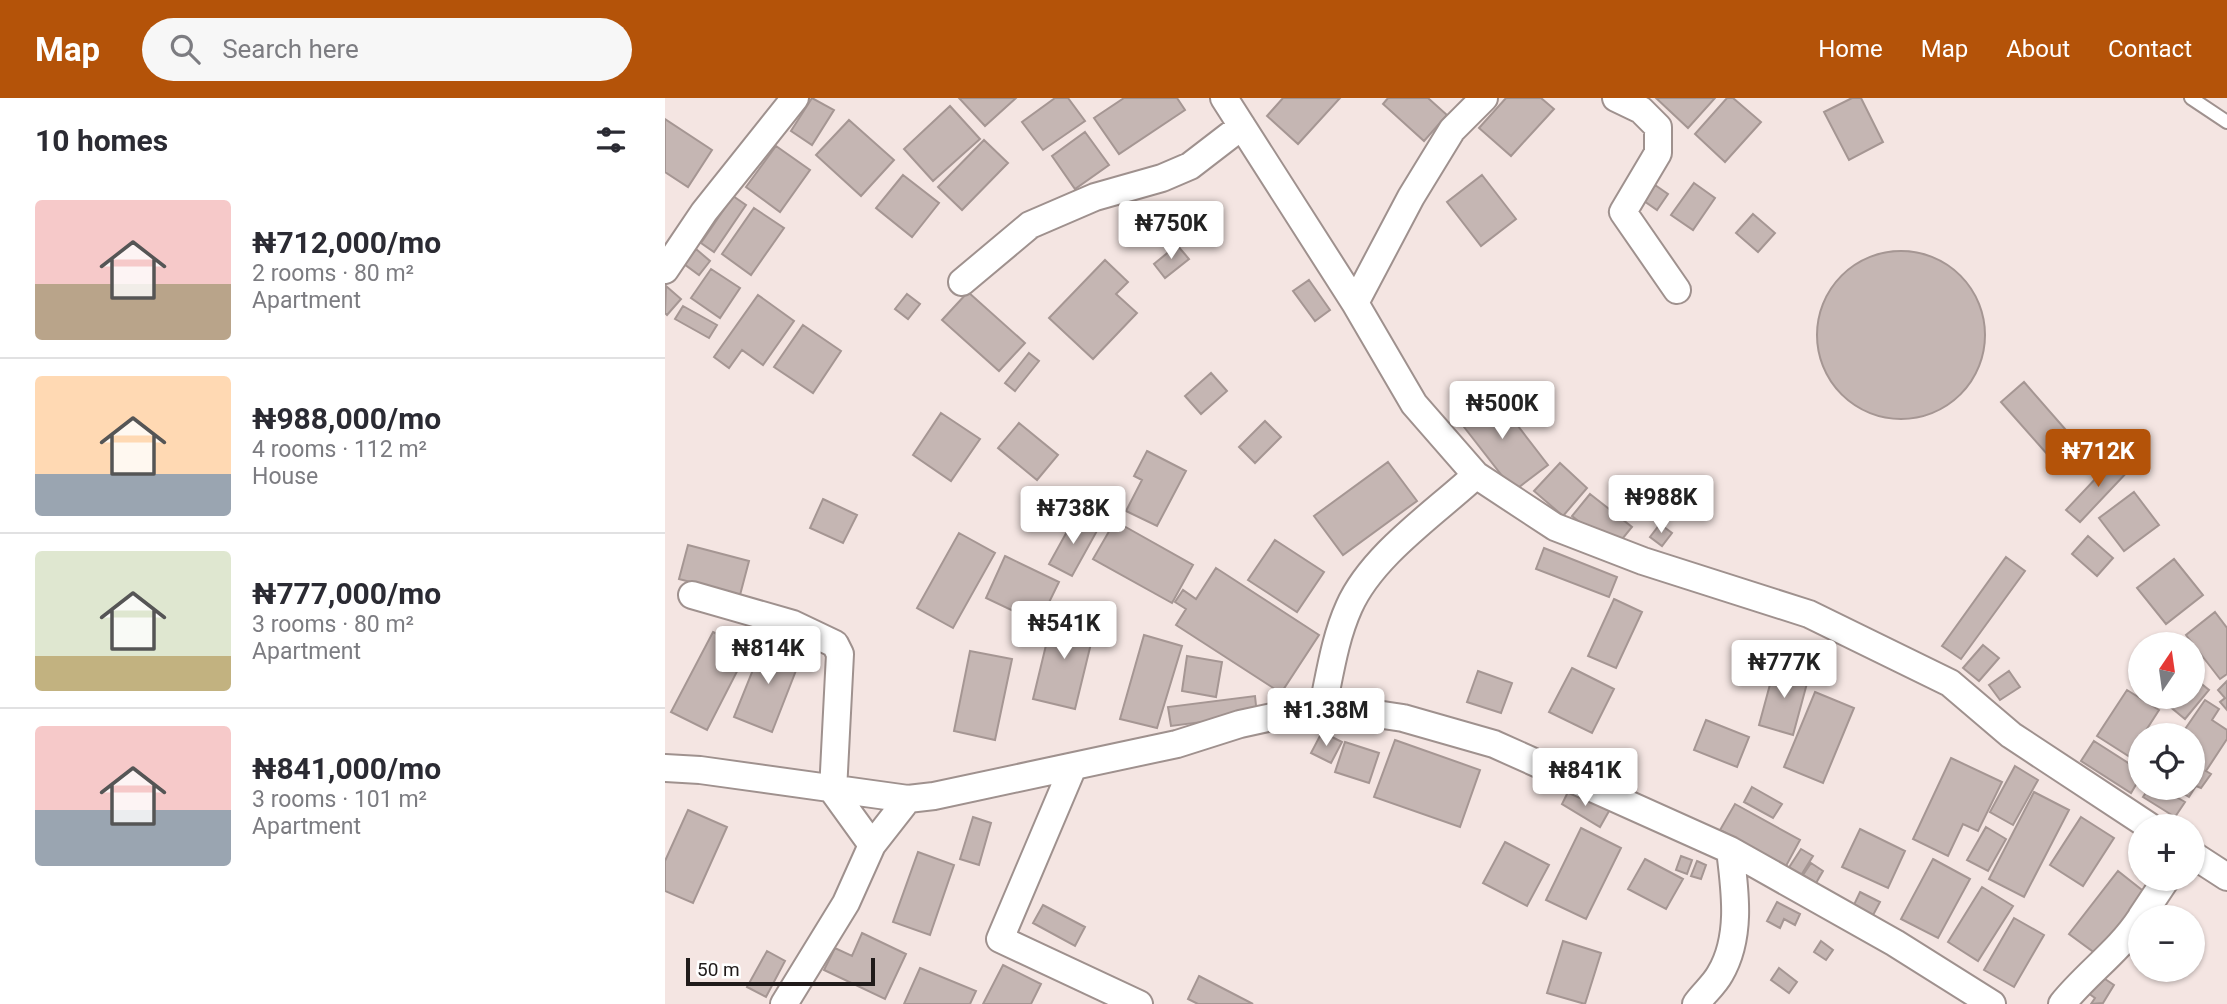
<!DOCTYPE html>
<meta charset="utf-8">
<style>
body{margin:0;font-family:Roboto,sans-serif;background:#f7f7f7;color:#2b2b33;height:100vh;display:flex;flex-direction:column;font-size:26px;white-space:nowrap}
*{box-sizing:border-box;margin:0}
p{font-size:23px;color:#7c7c81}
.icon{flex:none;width:38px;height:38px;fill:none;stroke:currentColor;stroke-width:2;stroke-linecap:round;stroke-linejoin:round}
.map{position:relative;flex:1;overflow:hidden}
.side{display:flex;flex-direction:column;background:#fff;width:665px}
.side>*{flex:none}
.needle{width:46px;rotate:13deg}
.controls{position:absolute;left:1463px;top:534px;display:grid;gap:14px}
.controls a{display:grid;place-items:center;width:77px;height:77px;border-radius:50%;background:#fff;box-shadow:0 2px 5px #0004;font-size:35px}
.scale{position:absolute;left:21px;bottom:18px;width:189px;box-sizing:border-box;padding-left:7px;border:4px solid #201b1a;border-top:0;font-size:19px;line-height:24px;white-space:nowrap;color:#201b1a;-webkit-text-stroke:5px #fff;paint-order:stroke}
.price{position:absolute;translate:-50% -60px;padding:0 16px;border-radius:7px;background:#fff;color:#222;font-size:23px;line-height:46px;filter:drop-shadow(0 2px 4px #0008)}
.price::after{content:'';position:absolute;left:50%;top:42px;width:21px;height:16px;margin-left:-10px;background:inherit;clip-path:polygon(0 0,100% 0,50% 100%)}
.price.current{background:#b45309;color:#fff}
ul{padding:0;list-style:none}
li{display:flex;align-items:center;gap:21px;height:175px;padding:0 35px}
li+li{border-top:2px solid #e1e1e2}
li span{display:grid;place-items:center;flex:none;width:196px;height:140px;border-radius:7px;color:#555}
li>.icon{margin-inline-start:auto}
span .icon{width:84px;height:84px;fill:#fffc;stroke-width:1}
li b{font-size:30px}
h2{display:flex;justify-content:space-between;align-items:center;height:84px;padding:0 35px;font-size:30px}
header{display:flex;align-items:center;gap:42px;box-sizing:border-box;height:98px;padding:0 35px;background:#b45309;color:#fff}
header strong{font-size:33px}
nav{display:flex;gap:38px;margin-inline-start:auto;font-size:24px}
.search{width:490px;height:63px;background:#f7f7f7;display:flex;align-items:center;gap:18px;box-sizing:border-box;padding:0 24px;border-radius:38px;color:#7c7c81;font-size:26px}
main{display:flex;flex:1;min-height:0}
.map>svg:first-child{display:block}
</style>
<header>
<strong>Map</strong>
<div class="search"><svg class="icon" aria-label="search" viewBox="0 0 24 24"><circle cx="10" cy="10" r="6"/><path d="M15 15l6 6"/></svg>Search here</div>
<nav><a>Home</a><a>Map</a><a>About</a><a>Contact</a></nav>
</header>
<main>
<section class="side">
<h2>10 homes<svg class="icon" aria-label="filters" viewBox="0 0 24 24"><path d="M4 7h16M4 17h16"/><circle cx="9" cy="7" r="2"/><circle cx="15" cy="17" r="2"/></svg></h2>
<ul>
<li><span style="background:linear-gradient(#f6c9c9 60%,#b9a48a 0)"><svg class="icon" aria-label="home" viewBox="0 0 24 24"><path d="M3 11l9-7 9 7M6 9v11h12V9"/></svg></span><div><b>₦712,000/mo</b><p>2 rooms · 80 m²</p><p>Apartment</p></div></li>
<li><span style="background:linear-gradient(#ffd9b3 70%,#9aa5b1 0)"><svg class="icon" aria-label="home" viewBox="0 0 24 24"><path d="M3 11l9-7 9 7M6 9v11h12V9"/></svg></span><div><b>₦988,000/mo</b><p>4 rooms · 112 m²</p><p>House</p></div></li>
<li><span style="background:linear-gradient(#dfe7d0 75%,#c2b280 0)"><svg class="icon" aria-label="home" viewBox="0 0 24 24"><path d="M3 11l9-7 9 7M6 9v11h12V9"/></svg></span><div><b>₦777,000/mo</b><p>3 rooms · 80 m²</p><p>Apartment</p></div></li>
<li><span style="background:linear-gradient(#f6c9c9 60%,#9aa5b1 0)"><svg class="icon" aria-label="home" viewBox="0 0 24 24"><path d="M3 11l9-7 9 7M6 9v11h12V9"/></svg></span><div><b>₦841,000/mo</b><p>3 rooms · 101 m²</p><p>Apartment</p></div></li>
</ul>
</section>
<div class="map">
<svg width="1562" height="906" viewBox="0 0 1562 906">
<rect width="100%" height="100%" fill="#f4e5e2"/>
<!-- building -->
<path fill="#c5b6b3" stroke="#a59693" stroke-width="2" d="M147,0L169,12L147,47L126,33Z
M294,0H351L320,28Z
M390,0H403L420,23L378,52L357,24Z
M459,0H512L520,12L454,56L429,20Z
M618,0H675L633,46L602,18Z
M723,0H763L782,17L759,43L718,6Z
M841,0H876L889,11L846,58L814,30Z
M991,0H1050L1023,30Z
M1062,0H1068L1096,24L1060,64L1030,36Z
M1187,0H1196L1218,44L1184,62L1159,14Z
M285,8L315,41L268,83L239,51Z
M0,21L47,52L23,89L0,74Z
M184,22L229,62L196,98L151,57Z
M420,34L444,67L410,91L387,58Z
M319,42L343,65L297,112L273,89Z
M111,48L145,72L115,114L81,89Z
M238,77L274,105L247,139L211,110Z
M817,77L851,121L816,148L782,104Z
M1029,85L1050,100L1028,132L1006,117Z
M990,87L1003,96L992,112L979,103Z
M68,98L81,107L49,154L36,145Z
M89,110L119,130L86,177L57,156Z
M1088,116L1110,135L1093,154L1071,135Z
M512,147L524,161L500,180L489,166Z
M31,151L45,163L34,177L19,166Z
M1152 237a84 84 0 1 1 168 0a84 84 0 1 1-168 0Z
M440,162L463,184L451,196L472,215L428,261L384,220Z
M46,171L75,190L55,220L26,200Z
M644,182L665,212L650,223L628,193Z
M1,188L16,201L2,217L0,215Z
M303,194L360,245L334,273L277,222Z
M242,196L255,206L243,221L230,211Z
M93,197L129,223L98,267L77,252L64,270L49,259Z
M18,208L52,227L44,240L10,221Z
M138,227L176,253L148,295L109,269Z
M364,255L374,263L350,293L340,285Z
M546,275L562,293L536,316L520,298Z
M1359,284L1421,355L1398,374L1336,304Z
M826,293L883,367L849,393L792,320Z
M276,315L315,341L286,383L248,357Z
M600,323L616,339L590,365L574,349Z
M354,325L393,357L372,382L333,350Z
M482,353L521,373L492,428L461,413L477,382L469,378Z
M1451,359L1465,371L1415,424L1401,412Z
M723,364L752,403L678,457L649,418Z
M895,365L922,390L898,418L869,393Z
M1469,394L1494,427L1459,453L1434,420Z
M925,396L967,429L949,451L907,418Z
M158,401L192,417L178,445L145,430Z
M410,419L433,431L407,478L384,466Z
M450,423L528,467L507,505L428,461Z
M995,426L1007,435L997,448L985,439Z
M294,435L330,455L288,530L252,510Z
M1423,438L1448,460L1432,478L1407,456Z
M610,442L659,474L632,514L583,482Z
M23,447L84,463L75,497L14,481Z
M879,450L952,479L944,499L871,471Z
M340,458L394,484L374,525L321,500Z
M1341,459L1360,473L1296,561L1277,548Z
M1509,461L1538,497L1501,526L1472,490Z
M551,470L654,537L616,595L511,527L521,511L510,504L518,492L531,501Z
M949,501L977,514L951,570L923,558Z
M389,514L431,525L410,611L368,601Z
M1550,514L1562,530V576L1555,581L1521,537Z
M48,534L83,552L42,632L6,614Z
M479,537L517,548L492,630L455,621Z
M100,542L137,557L107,634L69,619Z
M1318,547L1334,560L1314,583L1298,570Z
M305,553L347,561L330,642L289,633Z
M522,558L557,564L551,599L517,593Z
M1110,568L1144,578L1128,637L1094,627Z
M907,570L949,591L927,635L884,614Z
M813,573L847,585L836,615L802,604Z
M1344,573L1355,589L1335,602L1324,587Z
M1528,579L1544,592L1520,621L1492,598H1528Z
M1562,583V612L1555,604L1560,600L1553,592Z
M1462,592L1494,612L1478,637H1475L1465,659L1432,638Z
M1150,594L1189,610L1158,685L1119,669Z
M590,598L592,617L506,628L503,609Z
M1540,602L1554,611L1547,622L1562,632V641L1541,673L1546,676L1536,690L1531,688L1524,699L1509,690H1528V637H1516Z
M1041,622L1084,639L1072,669L1029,652Z
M657,634L677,644L666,665L646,655Z
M730,642L815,672L795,729L709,699Z
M1429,643L1468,668L1475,657V680L1466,695L1416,663Z
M680,644L714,655L704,685L670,674Z
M1286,660L1337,684L1313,733L1298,726L1283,758L1248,741Z
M1350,668L1373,682L1348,727L1325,714Z
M1087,689L1117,706L1108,720L1079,704Z
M905,690L944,713L935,729L897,706Z
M1484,690H1496L1520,704L1510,719L1478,699Z
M1369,694L1404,712L1359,799L1324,781Z
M1070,706L1135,742L1121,768L1055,732Z
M23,712L62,729L28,805L0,793V763Z
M308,719L326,725L314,767L295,761Z
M1416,719L1449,740L1418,788L1385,767Z
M1321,729L1341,741L1323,773L1302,762Z
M916,730L956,750L921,821L881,802Z
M1195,731L1240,753L1223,790L1177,769Z
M840,744L884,767L862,808L818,785Z
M1136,751L1148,758L1135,779L1123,771Z
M253,754L289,767L265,837L228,824Z
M1016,758L1027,762L1022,776L1011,772Z
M980,761L1018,781L1001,811L963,791Z
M1268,761L1305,781L1273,840L1236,821Z
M1032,763L1041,767L1036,781L1026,778Z
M1146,765L1158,773L1151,785L1138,777Z
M1453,773L1482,796L1434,858L1404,836Z
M1317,789L1348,808L1313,863L1283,844Z
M1195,794L1215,804L1206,821L1187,811Z
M1112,804L1135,816L1130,827L1119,821L1115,830L1102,823Z
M378,807L420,829L410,848L368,825Z
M1349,820L1379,837L1349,889L1319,872Z
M197,835L241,856L220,901L159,872L170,850L187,858Z
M898,843L936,855L920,906L882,895Z
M1156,843L1168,852L1161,862L1149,854Z
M102,853L120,863L101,899L82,889Z
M338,867L376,886L366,906H318Z
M255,870L311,893L305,906H239Z
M1114,870L1132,884L1124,895L1106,882Z
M1434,877L1449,887L1438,905L1426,906L1430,900L1423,895Z
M534,878L588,906H533L523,901Z"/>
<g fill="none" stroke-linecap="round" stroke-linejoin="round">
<!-- lane casing -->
<g stroke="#9f918e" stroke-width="16">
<path id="lane" d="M1526,0L1562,24"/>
</g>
<!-- street casing -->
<g stroke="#9f918e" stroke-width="30">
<path id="street" d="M559,0L690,205L749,306L811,377L890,429L978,463L1144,516L1285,585L1346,637L1484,728
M951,0L976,12L993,29V55L958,114L1012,192
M0,172L39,114L130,0
M297,184L365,127L430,99L497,80L525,68L577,28
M690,205L746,99L787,32L819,0
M27,497L128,526L170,546L175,556L168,693L207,747
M658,608C665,575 670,540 684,509C707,457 770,415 811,377
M408,669L335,841L474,906
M0,670L35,672L243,701L269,698L512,646L575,626L658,608L738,620L829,646L1065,752L1230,845L1327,906
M1528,757L1562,779
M1476,819L1502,780
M119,906L181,805L207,747L243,701
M1031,906C1038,896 1049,887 1055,876C1077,839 1070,792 1065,752
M1397,906C1421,876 1454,853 1475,821"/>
</g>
<!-- lane -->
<use href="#lane" stroke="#fff" stroke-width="12"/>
<!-- street -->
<use href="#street" stroke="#fff" stroke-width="26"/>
</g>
</svg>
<div class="controls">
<a><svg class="needle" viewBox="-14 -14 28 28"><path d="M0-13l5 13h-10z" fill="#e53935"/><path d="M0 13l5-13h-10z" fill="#7c7c81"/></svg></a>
<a><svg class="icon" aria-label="locate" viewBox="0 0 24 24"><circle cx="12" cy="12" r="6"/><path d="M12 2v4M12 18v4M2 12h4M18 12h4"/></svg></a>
<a>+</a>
<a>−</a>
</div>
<div class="scale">50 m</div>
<b class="price" style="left:506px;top:163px">₦750K</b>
<b class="price" style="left:837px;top:343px">₦500K</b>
<b class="price current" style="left:1433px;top:391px">₦712K</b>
<b class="price" style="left:996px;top:437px">₦988K</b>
<b class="price" style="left:408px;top:448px">₦738K</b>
<b class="price" style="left:399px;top:563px">₦541K</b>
<b class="price" style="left:103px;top:588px">₦814K</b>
<b class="price" style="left:1119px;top:602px">₦777K</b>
<b class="price" style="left:661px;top:650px">₦1.38M</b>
<b class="price" style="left:920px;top:710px">₦841K</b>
</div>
</main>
